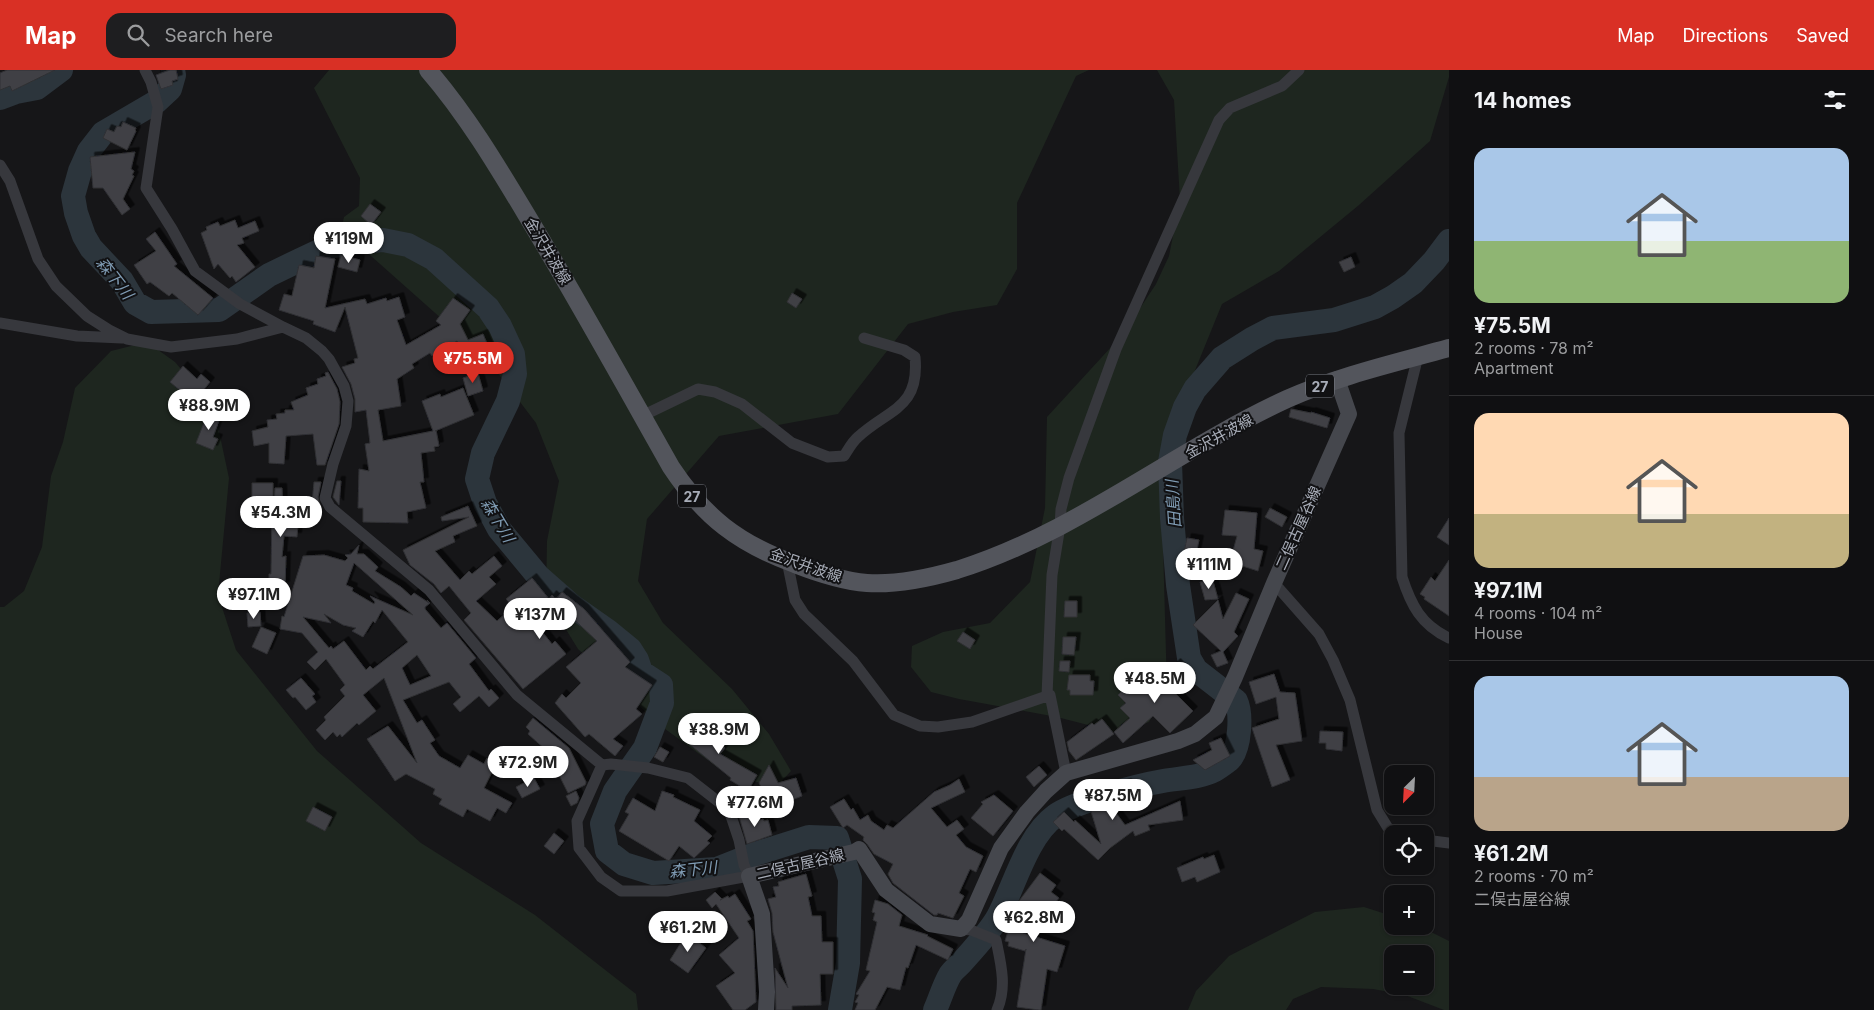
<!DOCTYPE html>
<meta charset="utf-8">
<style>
body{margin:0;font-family:Inter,"Noto Sans JP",sans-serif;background:#1e1e20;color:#f1f3f6;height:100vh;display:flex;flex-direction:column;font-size:19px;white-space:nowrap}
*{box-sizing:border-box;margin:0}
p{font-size:16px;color:#9c9d9f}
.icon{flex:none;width:28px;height:28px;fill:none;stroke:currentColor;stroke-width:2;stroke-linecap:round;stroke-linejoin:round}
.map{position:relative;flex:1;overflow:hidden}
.side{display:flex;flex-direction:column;background:#101012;width:425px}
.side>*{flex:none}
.needle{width:32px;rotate:204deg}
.tools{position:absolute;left:1384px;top:695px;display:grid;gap:10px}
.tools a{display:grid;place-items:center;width:50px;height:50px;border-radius:10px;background:#101012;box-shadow:0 1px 4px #0004,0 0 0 1px #303032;font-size:25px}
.price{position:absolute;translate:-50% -42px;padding:0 11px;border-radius:18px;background:#fff;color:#222;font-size:16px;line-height:32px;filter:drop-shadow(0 1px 2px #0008)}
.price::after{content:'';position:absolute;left:50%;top:30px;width:15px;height:11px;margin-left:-8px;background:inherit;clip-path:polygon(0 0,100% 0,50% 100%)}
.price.current{background:#d93025;color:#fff}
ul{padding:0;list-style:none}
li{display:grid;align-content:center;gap:10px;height:265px;padding:0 25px}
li+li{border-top:1px solid #303032}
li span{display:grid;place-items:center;height:155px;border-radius:15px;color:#555}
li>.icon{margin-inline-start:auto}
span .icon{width:90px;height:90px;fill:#fffc;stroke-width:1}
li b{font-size:21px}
h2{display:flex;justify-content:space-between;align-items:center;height:60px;padding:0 25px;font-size:21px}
header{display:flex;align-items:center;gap:30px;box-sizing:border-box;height:70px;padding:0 25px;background:#d93025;color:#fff}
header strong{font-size:24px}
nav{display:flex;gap:28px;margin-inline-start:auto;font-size:18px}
.search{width:350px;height:45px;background:#1e1e20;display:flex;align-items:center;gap:12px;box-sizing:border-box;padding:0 18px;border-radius:15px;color:#9c9d9f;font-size:19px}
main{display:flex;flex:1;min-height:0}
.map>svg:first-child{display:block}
</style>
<header>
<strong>Map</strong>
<div class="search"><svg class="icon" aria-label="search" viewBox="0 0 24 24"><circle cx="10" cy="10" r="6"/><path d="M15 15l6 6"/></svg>Search here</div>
<nav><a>Map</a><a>Directions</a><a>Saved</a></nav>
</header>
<main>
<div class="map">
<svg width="1449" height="940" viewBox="0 0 1449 940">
<defs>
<filter id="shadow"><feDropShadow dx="4.5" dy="-4.5" stdDeviation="0" flood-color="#0009"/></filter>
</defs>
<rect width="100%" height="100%" fill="#161618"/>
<!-- green -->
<path fill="#1e261f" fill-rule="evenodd" d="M329,0H1089L1076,6L1017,133V199L997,235L953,242L908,254L838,344L719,366L647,449L638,511L663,553L732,619L769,664L791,701L777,716L731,707L661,656L578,579L546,527L547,471L559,411L536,353L488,290L362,178L341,162L344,147L359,136L360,108L314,18Z
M1157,0H1449V7L1430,71L1359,135L1279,201L1222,234L1176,347L1163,475L1167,620L1149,652L1119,663L1057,647L959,629L931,622L911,597L912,576L943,562L990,553L1030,512L1045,438L1047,347L1123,264L1156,214L1169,186L1180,130L1174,30Z
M147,272L175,292L214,338L229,408L218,525L236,580L317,681L421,773L535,845L636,924L638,940H0V537H4L24,521L42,477L51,406L63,372L75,318L111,281Z
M1364,837L1392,846V856H1419L1449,871V940H1444L1405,925L1373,919L1321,917L1293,929L1286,940H1188L1196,921L1229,886L1315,842ZM1392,884H1425V916H1392Z"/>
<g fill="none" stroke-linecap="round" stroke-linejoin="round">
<!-- river -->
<path stroke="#2c353c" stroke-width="24" d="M173,0L174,5L170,19L156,32L103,63L89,81L80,101L73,126L76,143L84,166L91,178L122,211L135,233L151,242L219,240L269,205L300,190L328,177L360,172L383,170L408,175L434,189L488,238L500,256L513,284L515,304L508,331L483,383L477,409L485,433L499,459L538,506L571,535L608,561L630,579L637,590L641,602L661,615L662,633L645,678L615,721L602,754L607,781L624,794L653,803L717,799L755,784L809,767L837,768L850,809L848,893L840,940
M0,28L16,22L37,18L61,0
M935,940C940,929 944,915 950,905C953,900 959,896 963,891C975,877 989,863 998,847C1014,817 1027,766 1055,746C1073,732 1140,715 1163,711C1179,708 1200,708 1215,700C1219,697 1226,693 1230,689C1240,678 1242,644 1236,631L1196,600L1189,588L1178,515L1172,448L1170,392L1175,365L1185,337L1195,319L1222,288L1252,269L1273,258L1334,250L1375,237L1393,227L1413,213L1434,191L1449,171"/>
</g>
<!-- building -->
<path fill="#404145" stroke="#303034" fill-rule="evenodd" filter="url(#shadow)" d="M7,0H55L12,21L10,16L0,20V3Z
M170,0H176L178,9L172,11L173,15L161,19L156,5Z
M123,52L136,58L135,60L136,61L127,80L103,68L107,59L114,62L117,56L121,57Z
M135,82L131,99L134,101L132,105L134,106L123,129L130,139L122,145L103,118H93L90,87Z
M370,134L381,142L371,155L361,146Z
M235,150L238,158L255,151L259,161L242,168L244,173L237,175L255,197L236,212L232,206L230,208L218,194L214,199L201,163L207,160L206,157L218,152L220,156Z
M155,162L177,194L174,196L213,228L198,245L172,223L169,226L150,212L147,214L134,195L156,181L146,169Z
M341,185L360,190L357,202L338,197Z
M316,186L335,189L325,238L365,229L367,234L386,228L387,231L399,227L405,247L397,250L406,275L441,255L436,251L453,228L470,240L460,254L468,270L483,264L491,283L465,293L457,271L432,286L430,283L412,294L414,298L397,309L401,336L378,340L383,371L433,361L422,331L440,324L441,327L463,318L474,345L435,361L436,360L439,376L434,377L435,381L421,383L424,412H420L426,438L407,442L408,453L363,452V438H358L359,399L369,401L365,374L370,373L366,340L355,342V329L351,314L342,297L355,293L354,289L358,288L345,237L335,262L313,254L314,251L279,240L284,224L292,226L299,195L314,198Z
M1351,187L1355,197L1344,202L1339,192Z
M792,223L802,229L796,238L787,232Z
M183,296L197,309L201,304L210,312L194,332L170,312Z
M328,302L337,319L340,332L339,354L325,395H317L313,364L286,366L284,394L269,393V373L254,376L252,361L268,357L267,350L277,349L276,344L285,343V340H294L291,332L308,325L306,318L318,314L317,309L326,306L325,303Z
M478,303L483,321L468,326L463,308Z
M1291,339L1311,343V342L1330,348L1327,358L1289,347Z
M209,340L221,345L213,367L218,369L213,380L196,373Z
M337,411H341L339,435L333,427Z
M314,412H321L318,427L320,435L312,434Z
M252,413H273V434H252Z
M275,418H282L283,441L299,442L297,467L284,466L282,487L286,486L285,516H269V504H271L272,436H274Z
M468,436L477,456L453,466L455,472L435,481L460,510L469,501L472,504L494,486L502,496L489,507L496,514L476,531L497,551L513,537L506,529L532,508L549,529L552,525L555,528L558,527L562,522L584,539L630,592L625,597L652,615L636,639L642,644L613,669L623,676L615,686L589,664L585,667L555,633L562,624L566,628L581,613L566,597L597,571L565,541L558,548L545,537L531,548L552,574L555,571L566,584L523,619L464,550L471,543L449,516L441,523L434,514L410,495L403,480L469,447L442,451L441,447Z
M1270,438L1287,447L1282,457L1265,447Z
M1225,440L1257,443L1254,479L1263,481L1258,501L1230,492L1237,466L1222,465Z
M1449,448V475L1437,467Z
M1187,468L1199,470L1195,489L1183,487Z
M359,475L357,484H364L378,497L375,501L401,517L411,526L414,523L429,533L427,530L430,533L425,537V539L441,558L447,553L476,588L469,594L489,621L491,619L499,628L489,637L479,626L460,642L453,634L461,627L449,612L403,630L417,653L422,650L435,670L430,673L439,686L460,698L468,685L484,694L487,688L497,692L484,718L512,733L506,743L497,738L490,751L467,739L463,747L439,734L442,729L433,724L435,719L406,704L395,711L367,669L388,656L417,693L384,608L363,625L376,641L359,655L357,653L342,667L340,664L337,667L333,662L325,670L316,660L326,650L324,647L345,626L340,620L345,615L326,589L315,600L307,592L318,582L302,563L280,559L282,546L284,547L303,486L324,485L345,491L348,488L345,485L351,484ZM354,493L362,500L413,545L370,526L375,532L374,534L352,521L353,518L346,515ZM382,540L408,572L373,599L370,596L366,600L344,571L333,579L331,576L329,578L303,547L331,553L324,544L343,555L356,558L352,561L363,567L373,551L375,553ZM417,585L431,606L410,615L402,598Z
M1449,490V546L1424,529L1425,527L1420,524L1431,507L1435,511Z
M1211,510V512L1213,511L1218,529L1205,530L1200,512Z
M1236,523L1249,529L1234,562L1238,566L1223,582L1228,593L1217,597L1211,585L1221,581L1193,555L1218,530L1223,549Z
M1065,531H1077V547H1064Z
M260,542L261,556L248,557L247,543Z
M261,557L276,563L267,584L252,577Z
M963,562L975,570L970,579L957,571Z
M1063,567H1076L1074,585L1062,584Z
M1060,591H1070L1069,602L1059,601Z
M1176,593L1191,608L1176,624L1193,641L1170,663L1153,646L1123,673L1114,662L1130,648L1120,638L1126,633L1118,625L1134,609L1150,626L1165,612L1161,608Z
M1274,604L1280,622L1295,623L1302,671L1276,675L1290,710L1272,717L1252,658L1279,649L1276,627L1256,634L1249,612Z
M1069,605H1090V611H1094L1093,625H1070V620H1067Z
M301,608L315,624L312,626L316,632L306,640L295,627L293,628L286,620Z
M533,648L569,678L586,712L585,715L568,723L547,681L528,664L530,661L526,657Z
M1102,649L1114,664L1076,690L1069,681L1067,672L1092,653L1094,655Z
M698,652L712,664L714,661L726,671L722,675L725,678L720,684L757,705L748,721L730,710L731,708L683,669Z
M1320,661L1343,662L1342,681L1326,679V673H1319Z
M1221,668L1230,686L1205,700L1193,690L1212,680L1209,673Z
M660,677L669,682L663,692L654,687Z
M769,695L778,713L796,708L802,726L784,733L780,724L774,726L772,720L764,723L759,713Z
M1039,696L1047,705L1034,717L1026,707Z
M534,708L540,719L522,728L516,717Z
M959,709L965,722L931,738L947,757L957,750L964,759L956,765L966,777L983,786L976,802L970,799L959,823L964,826L953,848L938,843L937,845H934L893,813L888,804L893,794L874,784L867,774L863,770L864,767L847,755L843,758L830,737L844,729L851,740L853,738L860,750L868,745L871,751L884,760L887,755L893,758L934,722L950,715Z
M1127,713L1131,730L1110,735L1125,755L1180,731L1183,750L1148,755L1150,760L1135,766L1133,761L1110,778L1098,790L1064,759L1062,761L1053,752L1064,742L1074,752L1075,750L1101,774L1086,725Z
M576,721L579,728L577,733L571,736L566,726Z
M662,721L674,725L673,727L700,740L694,751L712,766L707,771L710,773L694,788L679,776L669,791L619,761L629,744L625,742L633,728L655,741Z
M994,725L1013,741L993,766L971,748L983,734L981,732Z
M313,737L332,747L325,761L306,751Z
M747,743L749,747L754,746L756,751L763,749L764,751L768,750L772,765L747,774L739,746Z
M554,763L564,771L554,784L544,776Z
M1214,785L1220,802L1197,812L1195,807L1182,812L1177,798L1203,787L1204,789Z
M1040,803L1056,815L1051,822L1059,828L1049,841L1043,836L1023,863L1065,876L1057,902L1047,899L1041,940H1039L1017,937L1026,879L1025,881L1008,876L1009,872L1005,871L1013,844L1010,843Z
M806,804L812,826L808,827L812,846H821L822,872H833V904H820L821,935L792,936V940H776L775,898L788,918L773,862L772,843L768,829L776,827L773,817L779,816L778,812Z
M715,822L722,829L720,830L728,826L729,828L735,824L751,849L747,851L753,861L756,932L745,940H733L716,916L735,903L719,885L739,868L716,834L712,838L706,830Z
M875,830L888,834L902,845L899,856L928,865L927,866L953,879L948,890L916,875L908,898L906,897L900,920L887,917L875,940H855L858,933L855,932L859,925L856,924L870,901L866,900L877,852L873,850L875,843L872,842Z
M687,863L706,878L688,903L670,890Z"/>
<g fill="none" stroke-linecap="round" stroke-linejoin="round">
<!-- minor -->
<path stroke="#37383d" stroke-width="11" d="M145,0L151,12L158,37L146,118L172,159L195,201L240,234L283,257
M0,95L10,111L38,189L56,216L87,246L109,260L127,269L171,277L237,269L283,257L306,268L322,281L329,289L344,316L348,331L346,356L333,394L325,428L330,437L429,520L517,625L602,695L611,694L648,698L688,708L729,740L739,770L744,795L749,806L667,821H621L601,807L579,778L577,751L602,695
M0,253L77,266L122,268
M1418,286L1399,363L1402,507C1411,535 1421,555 1449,568
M642,346L698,319L715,322L742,334L792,373L828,387L844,386C848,380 852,372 858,367C888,339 920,339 915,287L904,280L864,268
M787,491L795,530L804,544L853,591L894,645L920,656L938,657L972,652L1047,626
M1274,513L1319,564L1333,590L1350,630L1377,740L1388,758L1400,764
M1047,626L1052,505L1060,456L1061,439L1069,408L1116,279L1219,50L1230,38L1282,16L1299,0
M1047,626L1050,625L1066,703
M1425,770L1449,773
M961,859L971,860L996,870C1001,894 1007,917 997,940"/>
<!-- secondary -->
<path stroke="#45474d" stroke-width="16" d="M766,940L767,922L762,844L749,806L854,782L859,779L886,820L930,854L961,859L969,850L1001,778L1027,742L1046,721L1066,703L1178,671L1195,664L1216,647L1235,607L1274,513L1349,344L1337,309"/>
<!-- primary -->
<path stroke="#53555c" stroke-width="18" d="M428,0C466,44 496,94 526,144C576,227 623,312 671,397C704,447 739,474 795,494C818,503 842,511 867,513C897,515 929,508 957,500C1076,463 1174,381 1287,329C1338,306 1395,293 1449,278"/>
</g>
<g text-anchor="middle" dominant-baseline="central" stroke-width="4" stroke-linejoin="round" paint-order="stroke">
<!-- shield labels -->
<g fill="#111113" stroke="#7b7e86" stroke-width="1">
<rect x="1306" y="304.5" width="28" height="23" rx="4"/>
<rect x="678" y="414.5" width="28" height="23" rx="4"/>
</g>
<g font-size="14" font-weight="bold" fill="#a8adb8">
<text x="1320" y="316">27</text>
<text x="692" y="426">27</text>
</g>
<!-- street labels -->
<g font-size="15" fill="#a8adb8" stroke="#111113">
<text transform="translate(548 181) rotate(59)">金沢井波線</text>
<text transform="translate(1219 366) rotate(-29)">金沢井波線</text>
<text transform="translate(1298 458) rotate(-66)">二俣古屋谷線</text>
<text transform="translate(806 495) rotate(19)">金沢井波線</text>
<text transform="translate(800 794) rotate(-13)">二俣古屋谷線</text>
</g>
<!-- water labels -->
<g font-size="16" font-style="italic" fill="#7f9bb3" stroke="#111113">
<text transform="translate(115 208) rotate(52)">森下川</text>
<text transform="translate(1173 434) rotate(-94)">田島川</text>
<text transform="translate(498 450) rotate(59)">森下川</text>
<text transform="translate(693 799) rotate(-6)">森下川</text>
</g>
</g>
</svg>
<div class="tools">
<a><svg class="needle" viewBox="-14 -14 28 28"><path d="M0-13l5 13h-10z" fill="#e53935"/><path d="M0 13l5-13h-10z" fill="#9c9d9f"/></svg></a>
<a><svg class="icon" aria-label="locate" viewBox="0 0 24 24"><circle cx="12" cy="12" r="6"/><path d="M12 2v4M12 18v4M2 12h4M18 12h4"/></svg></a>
<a>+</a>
<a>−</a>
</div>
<b class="price" style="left:349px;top:194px">¥119M</b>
<b class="price current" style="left:473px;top:314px">¥75.5M</b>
<b class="price" style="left:209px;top:361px">¥88.9M</b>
<b class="price" style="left:281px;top:468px">¥54.3M</b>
<b class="price" style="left:1209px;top:520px">¥111M</b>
<b class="price" style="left:254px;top:550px">¥97.1M</b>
<b class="price" style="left:540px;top:570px">¥137M</b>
<b class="price" style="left:1155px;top:634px">¥48.5M</b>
<b class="price" style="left:719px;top:685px">¥38.9M</b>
<b class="price" style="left:528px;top:718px">¥72.9M</b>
<b class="price" style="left:1113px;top:751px">¥87.5M</b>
<b class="price" style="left:755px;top:758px">¥77.6M</b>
<b class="price" style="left:1034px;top:873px">¥62.8M</b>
<b class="price" style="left:688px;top:883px">¥61.2M</b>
</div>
<section class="side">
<h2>14 homes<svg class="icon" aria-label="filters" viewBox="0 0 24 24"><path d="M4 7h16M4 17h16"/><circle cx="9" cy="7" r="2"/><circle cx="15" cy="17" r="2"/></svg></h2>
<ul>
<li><span style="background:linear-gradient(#a9c7e8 60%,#8fb573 0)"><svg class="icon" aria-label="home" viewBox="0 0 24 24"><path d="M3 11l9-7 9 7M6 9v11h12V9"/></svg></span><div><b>¥75.5M</b><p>2 rooms · 78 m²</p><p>Apartment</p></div></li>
<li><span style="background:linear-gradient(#ffd9b3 65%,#c2b280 0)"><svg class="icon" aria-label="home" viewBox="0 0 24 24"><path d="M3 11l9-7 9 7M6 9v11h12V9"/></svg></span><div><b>¥97.1M</b><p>4 rooms · 104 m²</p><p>House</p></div></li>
<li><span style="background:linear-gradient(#a9c7e8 65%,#b9a48a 0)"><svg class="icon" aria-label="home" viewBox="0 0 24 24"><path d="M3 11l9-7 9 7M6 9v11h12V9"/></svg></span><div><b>¥61.2M</b><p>2 rooms · 70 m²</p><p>二俣古屋谷線</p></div></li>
</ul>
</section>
</main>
